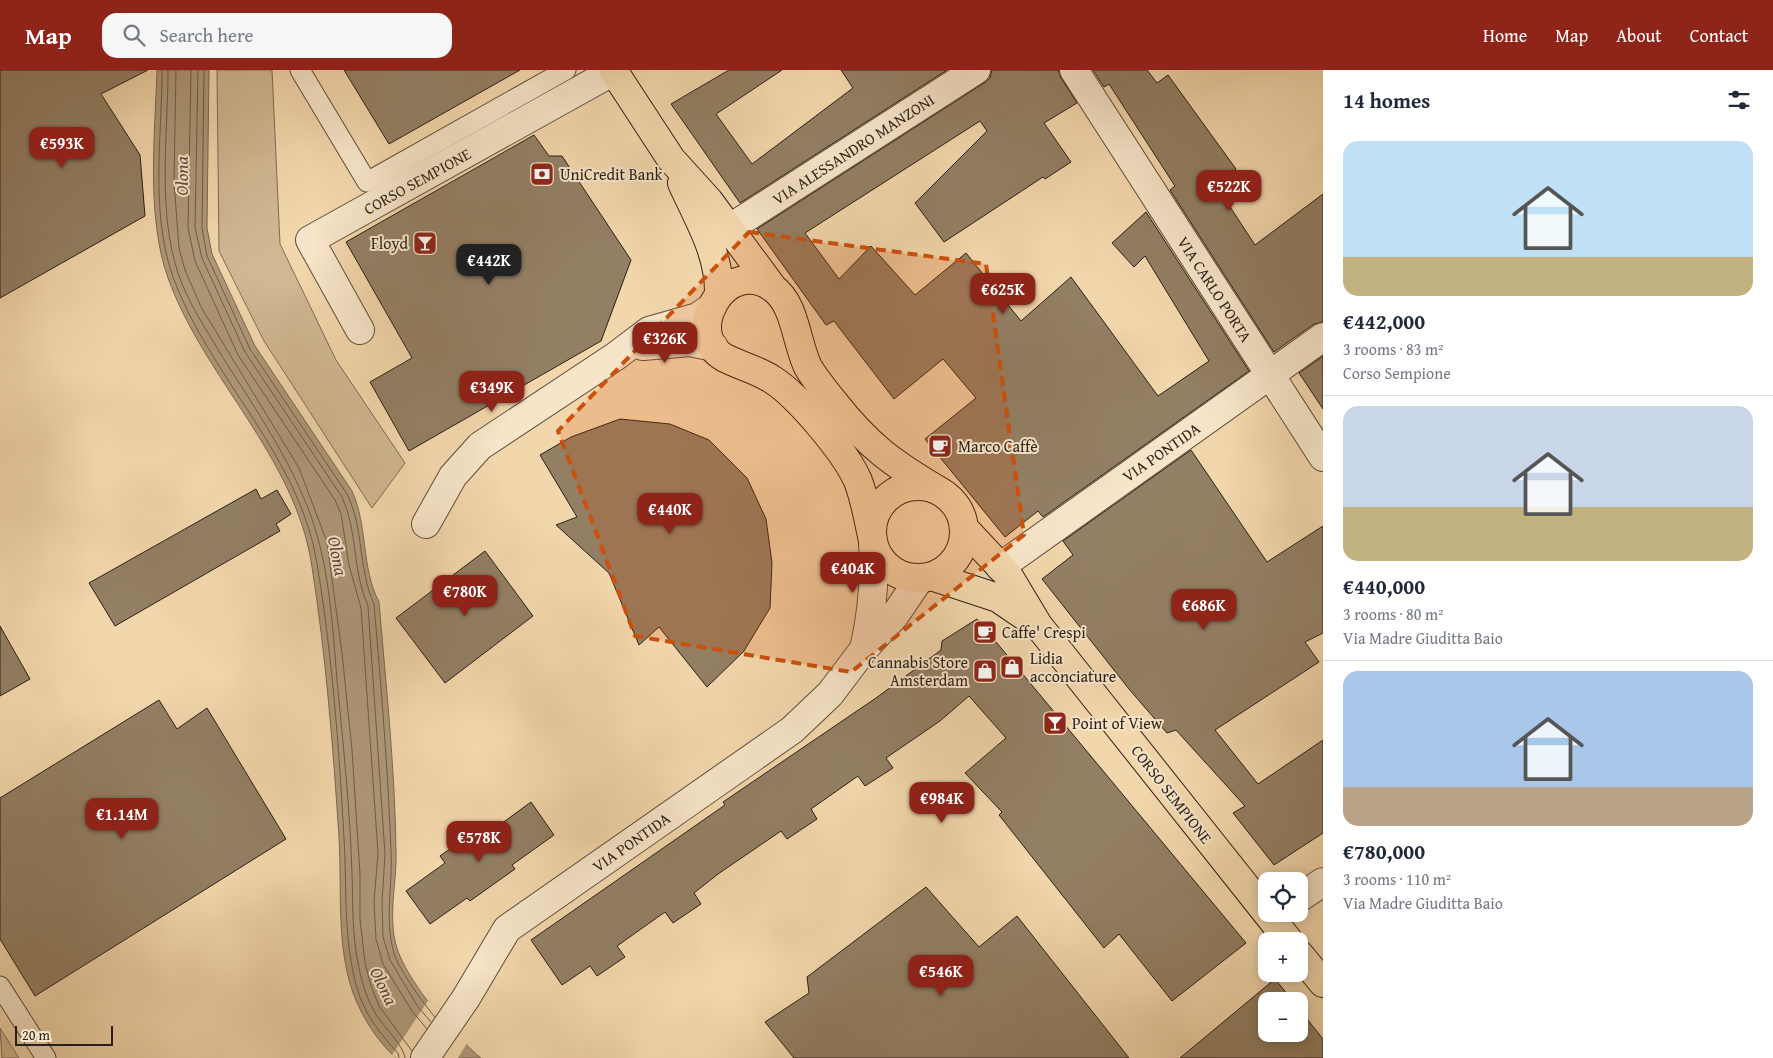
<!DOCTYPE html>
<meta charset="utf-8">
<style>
body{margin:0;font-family:"Gentium Book Plus",serif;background:#f6f6f7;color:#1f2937;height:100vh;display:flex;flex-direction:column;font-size:19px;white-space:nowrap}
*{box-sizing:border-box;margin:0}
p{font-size:16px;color:#747a83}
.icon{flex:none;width:28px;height:28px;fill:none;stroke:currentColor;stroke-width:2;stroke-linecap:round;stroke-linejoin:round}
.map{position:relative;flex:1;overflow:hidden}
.drawer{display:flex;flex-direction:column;background:#fff;width:450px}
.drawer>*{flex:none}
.controls{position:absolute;left:1258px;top:802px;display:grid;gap:10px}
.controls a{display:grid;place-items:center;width:50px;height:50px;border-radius:10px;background:#fff;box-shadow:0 2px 12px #0003;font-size:25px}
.scale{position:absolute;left:15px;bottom:12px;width:98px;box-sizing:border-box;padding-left:5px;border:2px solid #2b1f17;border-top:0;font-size:14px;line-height:18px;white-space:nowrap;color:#2b1f17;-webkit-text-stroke:4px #f7e5c9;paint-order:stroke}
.price{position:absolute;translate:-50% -42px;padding:0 11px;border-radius:10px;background:#8f2418;color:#fff;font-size:16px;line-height:32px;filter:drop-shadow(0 1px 2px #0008)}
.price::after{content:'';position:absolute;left:50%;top:30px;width:15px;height:11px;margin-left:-8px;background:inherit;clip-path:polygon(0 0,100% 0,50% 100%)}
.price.current{background:#222;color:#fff}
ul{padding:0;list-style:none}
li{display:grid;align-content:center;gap:10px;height:265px;padding:0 20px}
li+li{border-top:1px solid #e0e1e3}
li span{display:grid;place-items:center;height:155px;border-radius:15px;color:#555}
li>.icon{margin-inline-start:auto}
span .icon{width:90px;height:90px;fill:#fffc;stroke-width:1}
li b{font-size:21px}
h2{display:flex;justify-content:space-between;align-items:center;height:60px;padding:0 20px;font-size:21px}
header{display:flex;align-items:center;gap:30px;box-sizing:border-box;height:70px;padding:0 25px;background:#8f2418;color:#fff}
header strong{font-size:24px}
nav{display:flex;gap:28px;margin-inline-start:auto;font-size:18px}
.search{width:350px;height:45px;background:#f6f6f7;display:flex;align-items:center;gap:12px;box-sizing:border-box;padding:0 18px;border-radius:15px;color:#747a83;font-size:19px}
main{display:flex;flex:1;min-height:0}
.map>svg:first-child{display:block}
</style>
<header>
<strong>Map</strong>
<div class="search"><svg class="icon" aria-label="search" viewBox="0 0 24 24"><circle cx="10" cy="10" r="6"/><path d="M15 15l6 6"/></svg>Search here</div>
<nav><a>Home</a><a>Map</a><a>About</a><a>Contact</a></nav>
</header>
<main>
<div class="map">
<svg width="1323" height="988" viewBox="0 0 1323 988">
<rect width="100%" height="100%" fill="#f3d7ac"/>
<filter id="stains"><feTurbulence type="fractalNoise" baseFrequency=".004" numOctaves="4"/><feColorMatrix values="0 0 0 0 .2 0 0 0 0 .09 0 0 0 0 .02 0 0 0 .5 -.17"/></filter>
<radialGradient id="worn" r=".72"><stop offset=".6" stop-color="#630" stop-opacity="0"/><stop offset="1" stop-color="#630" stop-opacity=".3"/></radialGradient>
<!-- green -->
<path fill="#d1b893" stroke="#7e6c55" d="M217,0H272L280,174L336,290L405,393L372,438L264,271L219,181Z
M0,958L19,988H2Z"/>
<!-- water -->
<path fill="#af9879" stroke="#7a6852" d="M157,0H209L207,158L212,184L255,276L352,421C368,456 361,498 379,532C386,615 395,699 396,782C397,815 386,852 399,884C413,918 453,965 481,988H396C377,971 362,947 353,923C336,874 342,819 339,767C333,677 326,586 312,497C296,387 205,310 168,208C146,146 155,65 157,0Z"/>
<!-- pier -->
<path fill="#f3d7ac" d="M429,929L467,973L458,988H396L392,985Z"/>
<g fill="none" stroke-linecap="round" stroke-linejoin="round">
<!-- shore -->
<path stroke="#6d5c48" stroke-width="1" d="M162,0C162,67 150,142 173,207C210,308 299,384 317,493C332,584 339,676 344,768C347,818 343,869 357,918C364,943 380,964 398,983L399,988
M168,0C168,66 157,139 178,203C188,233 206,259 222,286C256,340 294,394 314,455C331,508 333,566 338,621C344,681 350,742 352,803C353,829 352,855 356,881C359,902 364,923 374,941C381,955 404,975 405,988
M176,0L174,112L179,178L185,200L201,237L299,398L327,472L342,583L352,680L360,804V849L365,893L371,916L379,936L412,981
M191,0L188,158L195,191L238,285L335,430L341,444L349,495L361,538L378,783L374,832L376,869L383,894L412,941L427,959
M198,0L195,158L202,188L245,282L342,427C358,461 352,501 368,536L385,784L382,832L383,867L390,890L418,937L431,952
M204,0L202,158L207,186L250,279L347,424C364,458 358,499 374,534C381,616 388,699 391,781C393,816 384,849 394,883C399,900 423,933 435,947"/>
</g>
<!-- building -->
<path fill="#937f64" stroke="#2b1f17" d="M0,0H148L101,24L140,85L145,146L0,228Z
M344,0H520L389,74Z
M729,0H782L716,44L752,94L853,18L841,0H947L740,133L671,34Z
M992,0H1058L1061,8L1077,33L1044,53L1071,92L1045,109L1043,107L944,172L915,133L987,61L980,51L805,163L839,209L871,176L915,225L966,183L1021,251L1071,207L1158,326L1209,291L1145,186L1134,197L1112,173L1146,142L1249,301L1043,447L1038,441L1005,467L925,369L976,328L943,289L894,329L834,251L826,255L757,159L984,13L990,8Z
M1093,0H1147L1157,13L1168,5L1236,99L1215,114L1255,175L1323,124V252L1314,254L1274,282L1170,120L1175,116L1109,14L1104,17Z
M534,65L549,86H562L631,190L601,271L409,381L370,312L412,288L346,172Z
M1323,286V339L1299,303Z
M620,349L670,354L709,370L747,408L766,449L772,493L770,538L744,581L707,617L659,557L639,575L609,503L556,455L577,447L540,385L571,367Z
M1191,380L1267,492L1323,456V563L1305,572L1319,592L1215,660L1258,714L1323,670V763L1274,795L1233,743L1245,736L1176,660L1167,663L1129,619L1042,509L1073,485L1063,471Z
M256,419L261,429L277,420L291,444L276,454L280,461L115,556L89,513Z
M485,481L533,546L445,613L396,548Z
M977,549L1246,873L1172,931L1119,864L1104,878L999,745L1002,742L965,703L1006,668L969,626L940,651L886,688L893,698L865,716L858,706L811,739L817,749L787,769L781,761L718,804L694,823L701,834L673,853L665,842L617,876L625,887L597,906L590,896L562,915L531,870L725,735L723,732L876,628L941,580L942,571Z
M0,556L30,609L0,626Z
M159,630L177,659L207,638L286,769L35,926L0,869V728Z
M531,732L554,765L512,795L515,799L470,831L467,828L430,854L406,821L445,793L440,786L485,754L490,762Z
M926,817L979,877L1017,846L1129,988H794L765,952L809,923L807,907Z
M1275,909L1293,931H1266V964H1299V939L1323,969V988H1180Z"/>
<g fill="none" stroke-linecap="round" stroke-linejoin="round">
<!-- lane casing -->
<g stroke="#5d4d3c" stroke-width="21">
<path id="lane" d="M300,0L367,112L566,0
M0,916L46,988"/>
</g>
<!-- street casing -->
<g stroke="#5d4d3c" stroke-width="30">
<path id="street" d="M1074,0L1323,387
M730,158L976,0
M360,260L310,170L614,1
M643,276L690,272L714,277
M426,454L453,406L480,376L616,286L649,261L698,247L712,237
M1000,497L1323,267
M864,579C873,542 875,509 873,471
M1299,828L1323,812
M425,988L466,928L507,859L792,660L830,624L864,579L895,545L920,508"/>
</g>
<!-- primary casing -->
<g stroke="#2b1f17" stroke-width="30">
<path id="primary" d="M613,0L671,89L709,131L773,218
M682,113C698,149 720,183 719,225
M872 462a46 46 0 1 1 92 0a46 46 0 1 1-92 0Z
M964,458L1008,505L1038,555L1289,871
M872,466C868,448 865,429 858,411C846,383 799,327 773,310C758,300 741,296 725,288C681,264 726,184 773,218C796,235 796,273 808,297C815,309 824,320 833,331C868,376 892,393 941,422
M931,506L998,528L1032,551
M1299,884L1323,913"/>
</g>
<!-- lane -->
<use href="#lane" stroke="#f7e5c9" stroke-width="19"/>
<!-- street -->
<use href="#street" stroke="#f7e5c9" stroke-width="28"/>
<!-- primary -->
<use href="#primary" stroke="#f3d7ac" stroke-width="28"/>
</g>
<!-- marked area -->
<path fill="#cc500e" fill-opacity="0.2" stroke="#cc500e" stroke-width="4" stroke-dasharray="10 6" stroke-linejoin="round" d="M749,162L986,194L1024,465L851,602L635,566L558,361Z"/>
<!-- icons -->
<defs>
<g id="bank-square" transform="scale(1.25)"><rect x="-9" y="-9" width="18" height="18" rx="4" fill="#8f2418" stroke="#f7e5c9"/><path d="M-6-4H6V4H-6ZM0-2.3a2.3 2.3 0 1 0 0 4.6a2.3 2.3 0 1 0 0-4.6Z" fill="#fff"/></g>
<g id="bar-square" transform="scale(1.25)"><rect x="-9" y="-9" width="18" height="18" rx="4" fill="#8f2418" stroke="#f7e5c9"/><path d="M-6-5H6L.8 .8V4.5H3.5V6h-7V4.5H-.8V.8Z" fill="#fff"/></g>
<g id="cafe-square" transform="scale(1.25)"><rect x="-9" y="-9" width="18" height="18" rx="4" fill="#8f2418" stroke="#f7e5c9"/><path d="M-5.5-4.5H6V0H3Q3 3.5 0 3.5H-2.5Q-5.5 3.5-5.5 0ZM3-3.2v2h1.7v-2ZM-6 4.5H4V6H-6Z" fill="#fff"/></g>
<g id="shop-square" transform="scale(1.25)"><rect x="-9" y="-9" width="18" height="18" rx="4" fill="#8f2418" stroke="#f7e5c9"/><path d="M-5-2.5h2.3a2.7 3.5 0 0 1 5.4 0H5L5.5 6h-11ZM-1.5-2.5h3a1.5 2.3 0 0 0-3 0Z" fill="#fff"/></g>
</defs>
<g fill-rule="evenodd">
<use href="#bank-square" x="542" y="104"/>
<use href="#bar-square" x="425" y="173"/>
<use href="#cafe-square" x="940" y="376"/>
<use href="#cafe-square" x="985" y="562"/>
<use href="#shop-square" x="1012" y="597"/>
<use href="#shop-square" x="985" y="601"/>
<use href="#bar-square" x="1055" y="653"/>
</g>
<g text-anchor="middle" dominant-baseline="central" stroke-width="4" stroke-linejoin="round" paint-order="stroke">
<!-- street labels -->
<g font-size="16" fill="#2b1f17" stroke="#f7e5c9">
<text transform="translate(853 79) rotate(-33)">VIA ALESSANDRO MANZONI</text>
<text transform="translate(417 111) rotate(-29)">CORSO SEMPIONE</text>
<text transform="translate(1215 219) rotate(57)">VIA CARLO PORTA</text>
<text transform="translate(1161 382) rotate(-35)">VIA PONTIDA</text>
<text transform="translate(1172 724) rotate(52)">CORSO SEMPIONE</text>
<text transform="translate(631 772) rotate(-35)">VIA PONTIDA</text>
</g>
<!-- poi labels -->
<g font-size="16" fill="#2b1f17" stroke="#f7e5c9" text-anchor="start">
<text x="560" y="104">UniCredit Bank</text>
<text x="408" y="173" text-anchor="end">Floyd</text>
<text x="958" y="376">Marco Caffè</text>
<text x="1002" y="562">Caffe' Crespi</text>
<text x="1030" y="588">Lidia<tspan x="1030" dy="18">acconciature</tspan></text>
<text x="968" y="592" text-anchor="end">Cannabis Store<tspan x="968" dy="18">Amsterdam</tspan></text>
<text x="1072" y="653">Point of View</text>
</g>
<!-- water labels -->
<g font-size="18" font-style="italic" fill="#594939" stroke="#f7e5c9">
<text transform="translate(181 106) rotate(-90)">Olona</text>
<text transform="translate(338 486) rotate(79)">Olona</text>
<text transform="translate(384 916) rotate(64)">Olona</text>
</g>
</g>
<rect width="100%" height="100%" filter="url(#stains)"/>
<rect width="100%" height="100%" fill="url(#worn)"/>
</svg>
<div class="controls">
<a><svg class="icon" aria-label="locate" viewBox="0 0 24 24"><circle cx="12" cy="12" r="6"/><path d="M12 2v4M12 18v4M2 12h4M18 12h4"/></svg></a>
<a>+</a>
<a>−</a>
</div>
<div class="scale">20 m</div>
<b class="price" style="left:62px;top:99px">€593K</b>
<b class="price" style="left:1229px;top:142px">€522K</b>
<b class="price current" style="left:489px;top:216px">€442K</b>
<b class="price" style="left:1003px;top:245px">€625K</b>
<b class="price" style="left:665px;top:294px">€326K</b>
<b class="price" style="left:492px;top:343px">€349K</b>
<b class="price" style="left:670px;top:465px">€440K</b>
<b class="price" style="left:853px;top:524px">€404K</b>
<b class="price" style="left:465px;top:547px">€780K</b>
<b class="price" style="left:1204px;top:561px">€686K</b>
<b class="price" style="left:942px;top:754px">€984K</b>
<b class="price" style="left:122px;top:770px">€1.14M</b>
<b class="price" style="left:479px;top:793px">€578K</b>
<b class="price" style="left:941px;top:927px">€546K</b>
</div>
<section class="drawer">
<h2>14 homes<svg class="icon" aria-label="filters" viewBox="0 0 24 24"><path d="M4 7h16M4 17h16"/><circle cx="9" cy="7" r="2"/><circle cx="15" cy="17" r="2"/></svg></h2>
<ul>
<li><span style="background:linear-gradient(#bfe0f5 75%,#c2b280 0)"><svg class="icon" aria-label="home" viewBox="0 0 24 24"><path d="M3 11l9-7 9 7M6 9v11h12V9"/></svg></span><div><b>€442,000</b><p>3 rooms · 83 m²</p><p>Corso Sempione</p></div></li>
<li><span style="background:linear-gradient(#c9d6e8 65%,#c2b280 0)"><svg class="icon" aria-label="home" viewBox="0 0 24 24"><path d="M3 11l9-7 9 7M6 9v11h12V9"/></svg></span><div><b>€440,000</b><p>3 rooms · 80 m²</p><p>Via Madre Giuditta Baio</p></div></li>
<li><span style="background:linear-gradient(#a9c7e8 75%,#b9a48a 0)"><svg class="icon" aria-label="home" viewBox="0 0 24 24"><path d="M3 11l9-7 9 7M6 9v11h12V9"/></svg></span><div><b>€780,000</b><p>3 rooms · 110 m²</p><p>Via Madre Giuditta Baio</p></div></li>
</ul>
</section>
</main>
